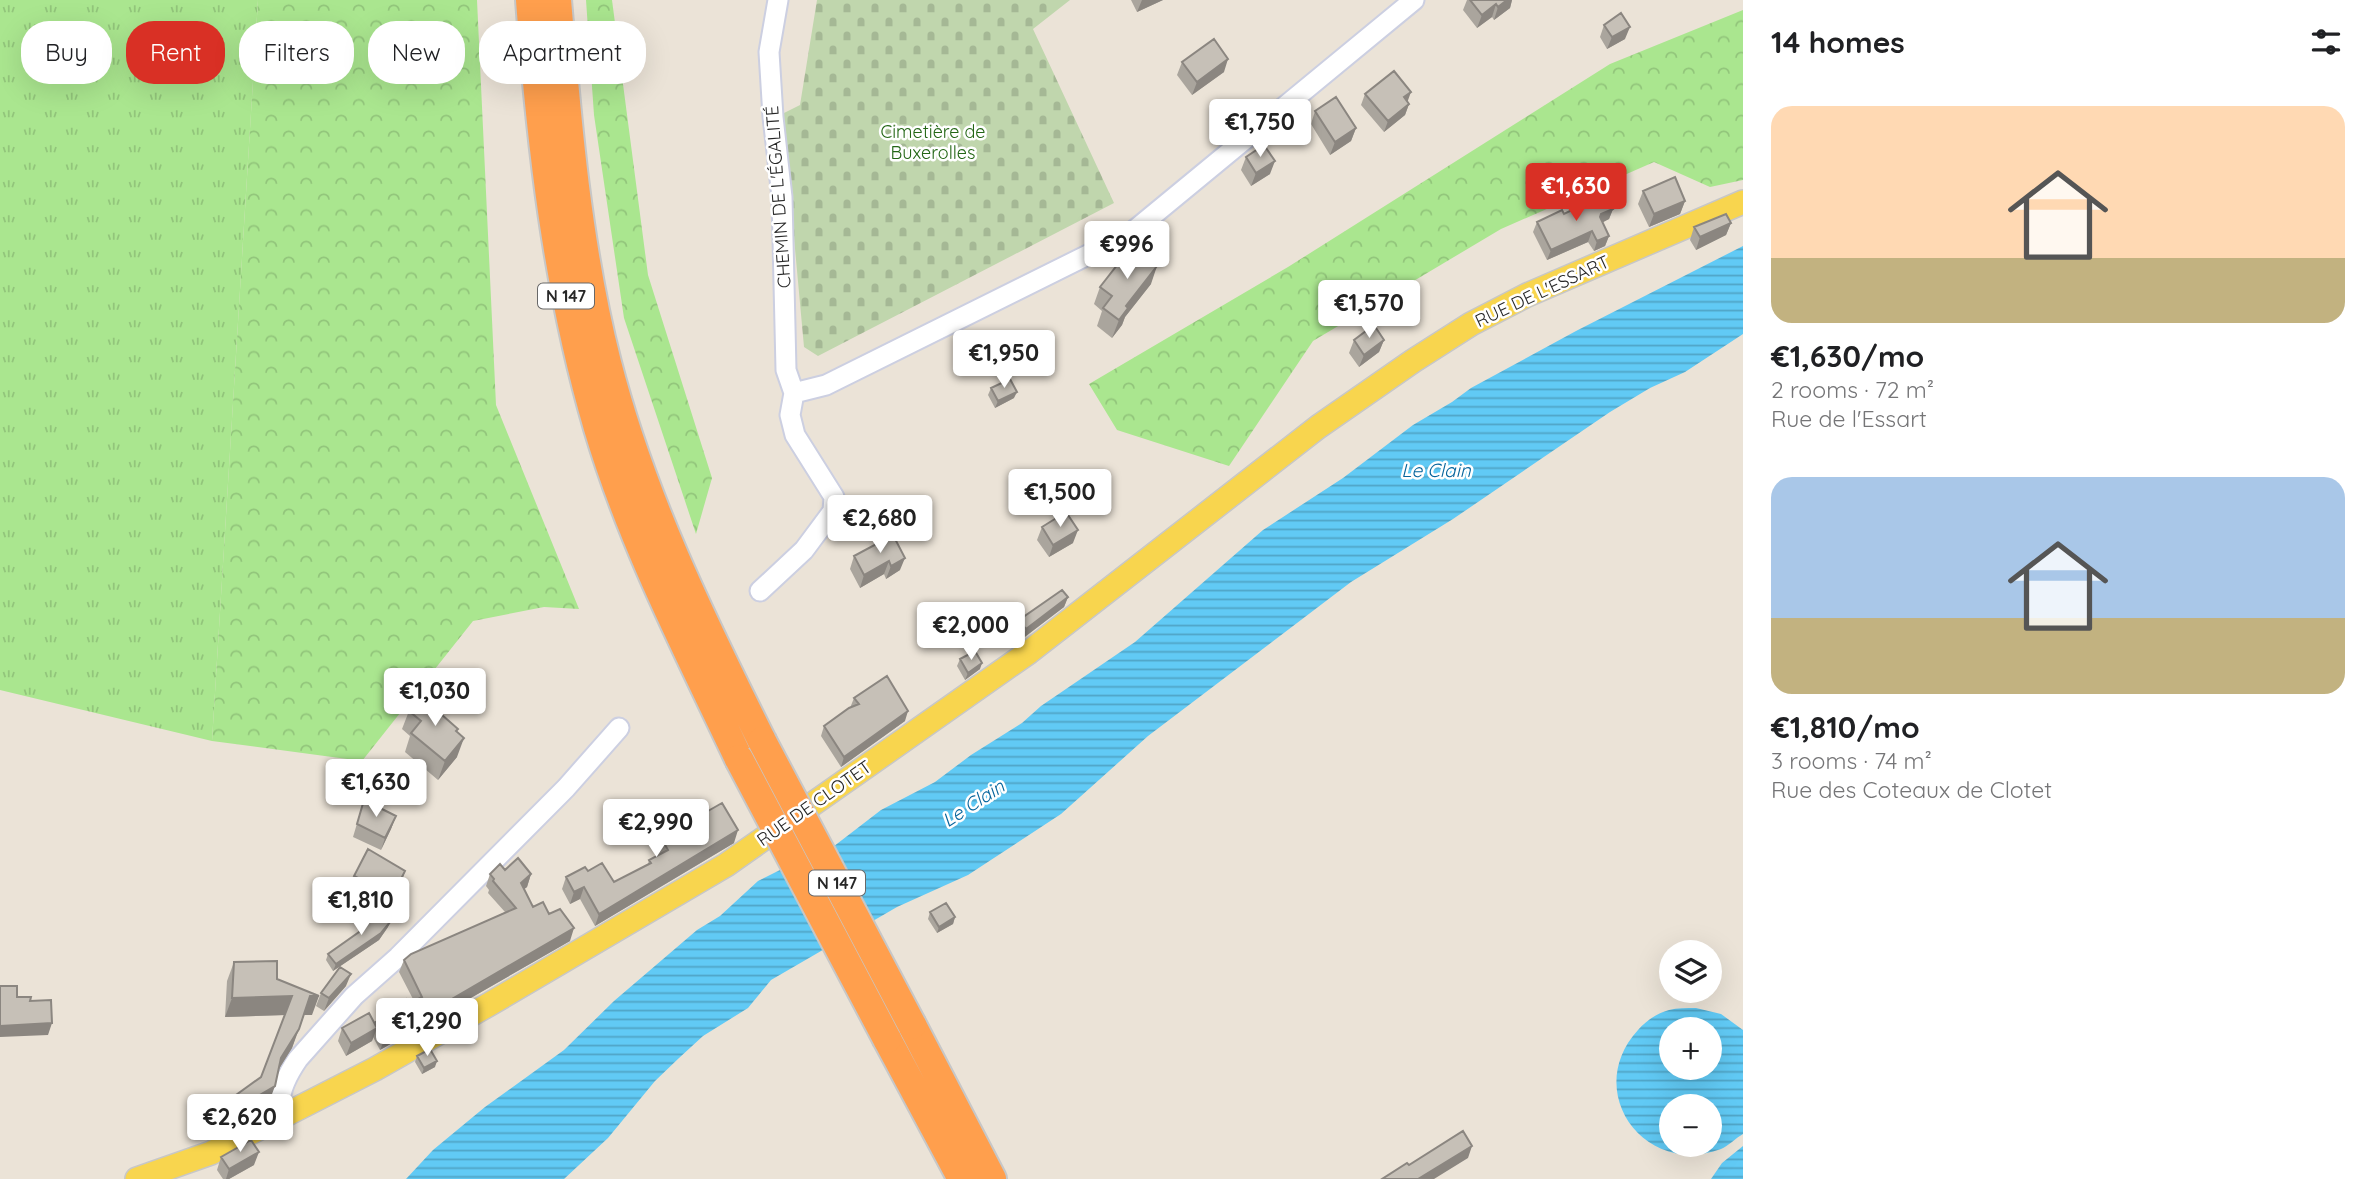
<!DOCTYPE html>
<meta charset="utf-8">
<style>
body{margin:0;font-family:Quicksand,sans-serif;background:#f6f6f6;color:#202124;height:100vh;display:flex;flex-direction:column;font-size:26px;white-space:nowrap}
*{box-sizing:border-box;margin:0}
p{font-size:23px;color:#757577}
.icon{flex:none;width:38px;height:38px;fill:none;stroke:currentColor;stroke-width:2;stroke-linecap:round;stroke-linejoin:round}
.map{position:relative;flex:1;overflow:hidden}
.sheet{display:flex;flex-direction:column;background:#fff;width:630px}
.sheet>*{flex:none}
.banner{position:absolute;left:21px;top:21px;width:665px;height:63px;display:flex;gap:14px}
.fabs{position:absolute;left:1659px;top:940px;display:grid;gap:14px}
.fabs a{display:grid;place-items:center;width:63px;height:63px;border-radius:50%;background:#fff;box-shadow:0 7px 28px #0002;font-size:35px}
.price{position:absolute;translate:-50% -60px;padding:0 16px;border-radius:7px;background:#fff;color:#222;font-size:23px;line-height:46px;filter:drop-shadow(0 2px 4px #0008)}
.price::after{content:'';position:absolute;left:50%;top:42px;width:21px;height:16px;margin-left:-10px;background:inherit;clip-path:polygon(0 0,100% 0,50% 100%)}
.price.current{background:#d93025;color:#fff}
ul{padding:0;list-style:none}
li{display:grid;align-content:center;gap:14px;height:371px;padding:0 28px}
li span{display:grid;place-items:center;height:217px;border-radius:21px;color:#555}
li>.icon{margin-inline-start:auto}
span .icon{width:126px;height:126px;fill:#fffc;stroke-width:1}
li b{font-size:30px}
h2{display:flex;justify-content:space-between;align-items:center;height:84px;padding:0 28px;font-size:30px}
.tag{padding:0 24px;border-radius:28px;background:#fff;box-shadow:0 7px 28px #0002;font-size:24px;line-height:63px}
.tag.current{background:#d93025;color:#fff}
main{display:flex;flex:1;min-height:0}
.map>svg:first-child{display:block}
</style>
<main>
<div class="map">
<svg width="1743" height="1179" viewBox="0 0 1743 1179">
<defs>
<pattern id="grass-tufts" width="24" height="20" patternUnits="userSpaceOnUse" patternTransform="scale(1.75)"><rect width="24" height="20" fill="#aae68f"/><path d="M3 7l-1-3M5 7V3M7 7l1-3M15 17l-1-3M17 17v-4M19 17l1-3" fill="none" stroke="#92c57b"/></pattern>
<pattern id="forest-crowns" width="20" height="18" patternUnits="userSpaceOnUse" patternTransform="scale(1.75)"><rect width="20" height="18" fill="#aae68f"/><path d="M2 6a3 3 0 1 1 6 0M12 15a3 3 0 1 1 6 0" fill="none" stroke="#92c57b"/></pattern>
<pattern id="cemetery-stones" width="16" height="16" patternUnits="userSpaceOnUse" patternTransform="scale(1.75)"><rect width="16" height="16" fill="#c0d6ad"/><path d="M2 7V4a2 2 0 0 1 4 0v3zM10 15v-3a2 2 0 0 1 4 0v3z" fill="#a5b895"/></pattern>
<pattern id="water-rules" width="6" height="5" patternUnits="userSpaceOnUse" patternTransform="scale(1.75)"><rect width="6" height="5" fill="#61caf5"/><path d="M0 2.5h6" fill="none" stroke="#50a4c6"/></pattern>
</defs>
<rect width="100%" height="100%" fill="#ebe3d7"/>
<!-- grass -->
<path fill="url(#grass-tufts)" d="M0,0H258L212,741L0,690Z"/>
<!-- forest -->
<path fill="url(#forest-crowns)" d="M258,0H477L496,405L579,609L544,607L473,621L362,761L212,741Z
M586,0H612L648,275L712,478L696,534L624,318L594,115Z
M1743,10V180L1710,187L1654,162L1501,229L1313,341L1229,466L1117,430L1089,384L1288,267L1610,64Z"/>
<!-- cemetery -->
<path fill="url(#cemetery-stones)" d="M817,0H1070L1033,29L1114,203L818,356L804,347L791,205L780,115L800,105Z"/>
<!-- water -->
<path fill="url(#water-rules)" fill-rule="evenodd" d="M1743,246V334L1685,372L1650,388L1610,412L1453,519L1351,582L1148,736L1061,814L968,875L897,907L771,980L748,1008L703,1036L679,1058L655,1081L608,1138L564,1179H406L433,1150L485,1107L564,1050L614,1001L697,930L720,916L758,881L808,856L829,850L881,810L935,782L971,755L1022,723L1041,706L1135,642L1263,530L1343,478L1413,425L1452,402L1471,388L1576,331Z
M1696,1008L1721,1014L1743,1030V1134C1736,1138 1728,1146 1721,1149C1644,1178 1582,1091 1638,1030C1646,1021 1657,1013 1669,1010C1677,1008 1687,1008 1696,1008ZM1710,1029V1068H1671V1029ZM1710,1106V1144H1671V1106Z
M1743,1146V1179H1711L1722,1163Z"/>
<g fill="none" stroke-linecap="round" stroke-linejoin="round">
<!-- minor casing -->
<g stroke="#cccfe1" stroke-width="23">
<path id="minor" d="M778,0L769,52L773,117L782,197L786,370L794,393
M760,591L804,550L833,511L834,497L795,435L790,415L794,393L826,385L1130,234L1414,0
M282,1116C275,1097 287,1075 298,1059L354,996L398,957L566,788L619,728"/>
</g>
<!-- major casing -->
<g stroke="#c7c7c7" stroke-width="26">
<path id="major" d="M137,1179L211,1153L375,1069L488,1005L726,865L1029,652L1318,427L1413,361L1471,324L1527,295L1743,202"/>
</g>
<!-- highway casing -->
<g stroke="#c7c7c7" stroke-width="32">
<path id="highway" d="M530,0C541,145 557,288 598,428C632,543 688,651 739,759
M557,0C567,121 577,245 607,363C641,496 701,619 762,741
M912,1025L992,1179
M887,1039L962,1179"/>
</g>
<!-- minor -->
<use href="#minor" stroke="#fff" stroke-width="19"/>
<!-- major -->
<use href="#major" stroke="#f8d54e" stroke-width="23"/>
<!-- highway -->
<use href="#highway" stroke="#ff9f4d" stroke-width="28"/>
<!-- highway-bridge casing -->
<g stroke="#c7c7c7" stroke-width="32" stroke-linecap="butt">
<path id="highway-bridge" d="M762,741L912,1025
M739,759L887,1039"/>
</g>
<!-- highway-bridge -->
<use href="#highway-bridge" stroke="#ff9f4d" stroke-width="28"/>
</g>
<!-- wall -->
<path fill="#aaa59d" d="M1131,0H1163L1137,12Z
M1467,0H1512L1510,8L1494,20L1492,17L1477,28L1463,10Z
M1604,25L1625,39L1607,49L1600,37Z
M1182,62L1224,72L1192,95L1177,75Z
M1365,94L1407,102L1409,104L1405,115L1384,132L1361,105Z
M1315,111L1356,128L1351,141L1330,155L1311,124Z
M1246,157L1270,174L1251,186L1241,170Z
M1643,191L1685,201L1680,214L1649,227L1638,204Z
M1613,209L1609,219L1602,222L1609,236L1605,246L1594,251L1588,242L1547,260L1533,232L1537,222L1564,214Z
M1731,223L1726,235L1696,250L1690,240L1694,227Z
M1151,284L1125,317L1122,325L1112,338L1097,326L1102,311L1094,304L1100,287Z
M1354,340H1384L1379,352L1359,367L1349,353Z
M991,388L1014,398L995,408L988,395Z
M1042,527L1073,543L1049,557L1037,540Z
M893,535L900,570L886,579L884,574L860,588L850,569L854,556Z
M1068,597L1064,607L1022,639L1016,631L1019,620Z
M960,659L980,669L965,680L957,666Z
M854,698L905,721L841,767L821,736L824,726L850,708Z
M435,709L457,732V757L438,780L405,752L410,736L402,729L409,711Z
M364,800L396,816L391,829L381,850L353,837Z
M673,831L734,843L595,926L580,899L570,904L562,889L566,877L588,871L614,882L648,864L649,860L659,855L653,845L658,832Z
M505,870L531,874L527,887L524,889L533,907L549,914L570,941L380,1050L373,1037L372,1041L346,1056L338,1041L342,1028L375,1025L376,1022L392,1013L395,1005L409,1004L414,1001L399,972L404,960L505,912L488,893L489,890L486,886L490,874Z
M405,871L401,883L386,914L367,904L369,898L350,889L354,876Z
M930,912L955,917L953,924L937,933L928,919Z
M388,927L379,940L333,971L326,960L328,954Z
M234,962L277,979L312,1015H303L292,1048L278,1070L268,1105L236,1124L229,1115L236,1095L261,1077L285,1015L225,1017L227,981Z
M346,986L324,1011L316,1006L321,993Z
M417,1056L435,1067L422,1074L415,1062Z
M221,1157L254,1165L229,1179H223L217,1170Z"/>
<!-- shaded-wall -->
<path fill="#8b8680" d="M1142,0H1163L1137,12Z
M1507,0H1512L1510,8L1494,20L1498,7Z
M1496,4L1492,17L1477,28L1482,15Z
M1630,27L1625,39L1607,49L1612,37Z
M1228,59L1224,72L1192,95L1197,82Z
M1411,92L1407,103L1404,97Z
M1409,104L1405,115L1384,132L1388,121Z
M1356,128L1351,141L1330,155L1335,142Z
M1275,161L1270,174L1251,186L1256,173Z
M1685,201L1680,214L1649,227L1654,214Z
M1613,209L1609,219L1598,225L1601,214Z
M1731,223L1726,235L1696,250L1700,237Z
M1592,231L1588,242L1547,260L1551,250Z
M1609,236L1605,246L1594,251L1597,241Z
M1157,266L1151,284L1125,317L1122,325L1112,338L1119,320L1126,306Z
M1384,340L1379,352L1359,367L1364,355Z
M1017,392L1014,398L995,408L998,401Z
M1078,530L1073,543L1049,557L1053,545Z
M905,558L900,570L886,579L891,566Z
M889,561L884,574L860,588L864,575Z
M1068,597L1064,607L1022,639L1026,629Z
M982,663L980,669L965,680L968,673Z
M908,711L905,721L841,767L844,757Z
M464,738L457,757L438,780L445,761Z
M396,816L391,829L381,850L385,838Z
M738,830L734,843L595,926L599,914Z
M405,871L401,883L386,914L390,901Z
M531,874L527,887L516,896L521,883Z
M584,887L580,899L570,904L574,892Z
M955,917L953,924L937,933L939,927Z
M391,921L388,927L379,940L333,971L336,964Z
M574,928L570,941L380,1050L385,1038Z
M351,974L346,986L324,1011L329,998Z
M292,996L285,1015L225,1017L232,998Z
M310,996H319L312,1015H303Z
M52,1023L48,1035L0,1037V1026Z
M377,1028L372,1041L346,1056L351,1043Z
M299,1029L292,1048L274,1077L281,1058Z
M437,1061L435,1067L422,1074L424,1068Z
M275,1086L268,1105L236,1124L243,1105Z
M1472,1146L1468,1158L1434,1179H1418Z
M259,1152L254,1165L229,1179H226L229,1169Z"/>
<!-- building -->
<path fill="#c6c0b7" stroke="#8b8680" stroke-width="2" d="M1470,0H1507L1498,7L1496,4L1482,15Z
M1621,13L1630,27L1612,37L1604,25Z
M1214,39L1228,59L1197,82L1182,62Z
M1394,71L1411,92L1404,97L1409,104L1388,121L1365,94Z
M1336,97L1356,128L1335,142L1315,111Z
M1264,145L1275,161L1256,173L1246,157Z
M1675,177L1685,201L1654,214L1643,191Z
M1605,194L1613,209L1601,214L1600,217L1609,236L1597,241L1592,231L1551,250L1537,222L1562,210L1564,214Z
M1726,214L1731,223L1700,237L1694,227Z
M1132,246L1157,266L1126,306L1128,308L1119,320L1103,308L1112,296L1100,287Z
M1374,325L1384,340L1364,355L1354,340Z
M1010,379L1017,392L998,401L991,388Z
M1066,512L1078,530L1053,545L1042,527Z
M893,535L905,558L891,566L889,561L864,575L854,556Z
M1062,590L1068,597L1026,629L1019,620Z
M975,651L982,663L968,673L960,659Z
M887,676L908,711L844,757L824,726L849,708L859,704L854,698Z
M423,693L437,704L433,707L458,729L456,731L464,738L445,761L411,733L421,721L409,711Z
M364,800L396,816L385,838L357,824Z
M722,803L738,830L599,914L584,887L574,892L566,877L585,867L588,871L602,863L614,882L651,863L649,860L668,850L658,832L669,825L673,831Z
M368,849L405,871L390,901L371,892L374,886L354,876Z
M518,858L531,874L521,883L533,907L543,902L549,914L560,909L574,928L385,1038L376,1022L397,1010L395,1005L406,999L409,1004L422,997L404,960L411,954L516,908L493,881L494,879L490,874L500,864L505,870Z
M946,903L955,917L939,927L930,912Z
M376,910L391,921L381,933L336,964L328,954L359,932Z
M277,961V979L319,996H310L299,1029L281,1058L275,1086L243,1105L236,1095L261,1077L292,996L232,998L234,962Z
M340,967L351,974L329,998L321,993Z
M0,986H17V997H31L30,1001L51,1000L52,1023L0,1026Z
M369,1013L377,1028L351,1043L342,1028Z
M430,1049L437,1061L424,1068L417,1056Z
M1463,1131L1472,1146L1418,1179H1382L1407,1163L1409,1165Z
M251,1140L259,1152L229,1169L221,1157Z"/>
<g text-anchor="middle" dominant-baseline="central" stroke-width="5" stroke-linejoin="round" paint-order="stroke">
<!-- shield labels -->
<g fill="#fff" stroke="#686868" stroke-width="2">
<rect x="538" y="283.5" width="56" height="25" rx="5"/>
<rect x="809" y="870.5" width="56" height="25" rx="5"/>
</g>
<g font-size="16" font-weight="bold" fill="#272727">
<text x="566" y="296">N 147</text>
<text x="837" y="883">N 147</text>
</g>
<!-- park labels -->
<g font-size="18" fill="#236615" stroke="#fff">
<text x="933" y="131">Cimetière de<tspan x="933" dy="21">Buxerolles</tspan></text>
</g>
<!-- street labels -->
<g font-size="18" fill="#272727" stroke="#fff">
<text transform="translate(778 197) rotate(-94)">CHEMIN DE L'ÉGALITÉ</text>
<text transform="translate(1542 291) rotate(-25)">RUE DE L'ESSART</text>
<text transform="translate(814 803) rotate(-35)">RUE DE CLOTET</text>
</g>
<!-- water labels -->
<g font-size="19" font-style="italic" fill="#05649c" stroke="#fff">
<text x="1436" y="470">Le Clain</text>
<text transform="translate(973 803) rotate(-33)">Le Clain</text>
</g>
</g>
</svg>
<div class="fabs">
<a><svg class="icon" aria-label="layers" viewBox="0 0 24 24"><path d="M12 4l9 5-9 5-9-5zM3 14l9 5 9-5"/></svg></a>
<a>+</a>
<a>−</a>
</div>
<b class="price" style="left:1260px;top:159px">€1,750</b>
<b class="price current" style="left:1576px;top:223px">€1,630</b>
<b class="price" style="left:1127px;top:281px">€996</b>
<b class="price" style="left:1369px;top:340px">€1,570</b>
<b class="price" style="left:1004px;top:390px">€1,950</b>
<b class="price" style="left:1060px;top:529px">€1,500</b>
<b class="price" style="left:880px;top:555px">€2,680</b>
<b class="price" style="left:971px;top:662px">€2,000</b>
<b class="price" style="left:435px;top:728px">€1,030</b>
<b class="price" style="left:376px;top:819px">€1,630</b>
<b class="price" style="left:656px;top:859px">€2,990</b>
<b class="price" style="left:361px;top:937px">€1,810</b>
<b class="price" style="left:427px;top:1058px">€1,290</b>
<b class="price" style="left:240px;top:1154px">€2,620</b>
<div class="banner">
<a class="tag">Buy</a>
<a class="tag current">Rent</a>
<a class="tag">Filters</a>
<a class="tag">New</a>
<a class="tag">Apartment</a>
</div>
</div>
<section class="sheet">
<h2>14 homes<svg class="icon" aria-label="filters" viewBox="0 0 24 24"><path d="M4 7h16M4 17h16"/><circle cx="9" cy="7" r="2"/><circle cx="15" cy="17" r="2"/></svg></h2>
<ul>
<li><span style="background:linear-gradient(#ffd9b3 70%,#c2b280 0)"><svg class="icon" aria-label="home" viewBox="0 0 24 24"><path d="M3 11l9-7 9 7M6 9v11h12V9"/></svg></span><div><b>€1,630/mo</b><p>2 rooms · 72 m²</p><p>Rue de l'Essart</p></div></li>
<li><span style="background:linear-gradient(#a9c7e8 65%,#c2b280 0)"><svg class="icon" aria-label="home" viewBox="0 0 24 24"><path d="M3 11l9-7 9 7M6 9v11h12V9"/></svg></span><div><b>€1,810/mo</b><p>3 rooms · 74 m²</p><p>Rue des Coteaux de Clotet</p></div></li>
</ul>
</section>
</main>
